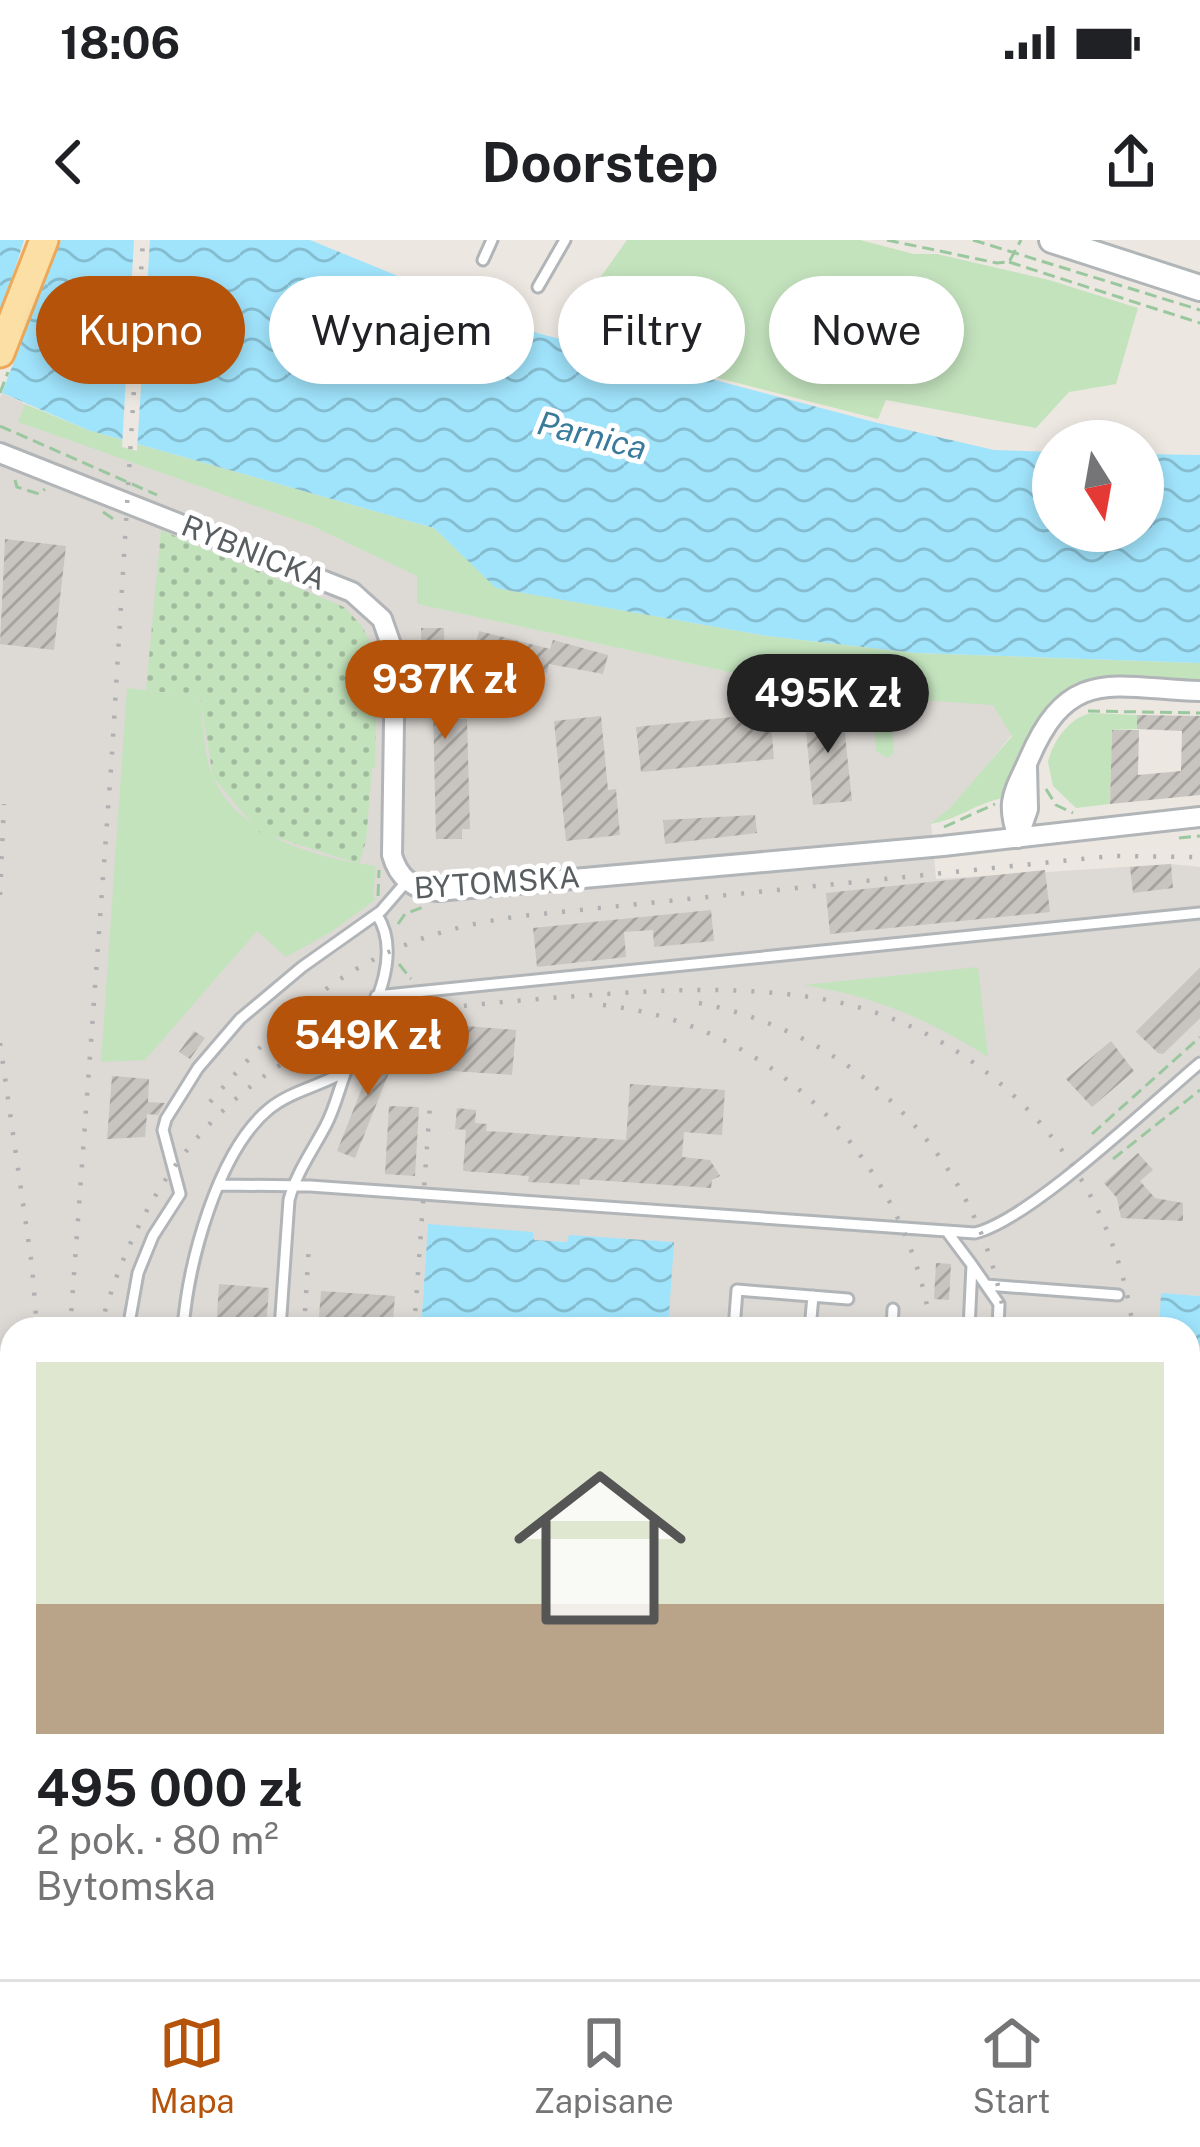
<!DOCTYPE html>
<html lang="pl">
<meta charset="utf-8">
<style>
body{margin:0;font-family:"Public Sans",sans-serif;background:#f6f6f6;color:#202124;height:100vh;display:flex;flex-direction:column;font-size:45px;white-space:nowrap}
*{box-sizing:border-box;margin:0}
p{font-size:39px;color:#757577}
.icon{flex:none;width:66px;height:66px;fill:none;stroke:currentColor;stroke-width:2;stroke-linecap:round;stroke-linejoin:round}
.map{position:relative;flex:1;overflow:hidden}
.panel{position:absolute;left:0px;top:1077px;width:1200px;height:663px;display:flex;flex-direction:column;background:#fff;border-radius:36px 36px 0 0;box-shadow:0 6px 18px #0003}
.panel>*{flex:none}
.banner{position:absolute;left:36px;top:36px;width:1128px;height:108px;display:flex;gap:24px}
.needle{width:78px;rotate:169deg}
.controls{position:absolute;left:1032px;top:180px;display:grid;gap:24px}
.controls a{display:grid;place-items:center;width:132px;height:132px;border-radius:50%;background:#fff;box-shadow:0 6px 18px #0003;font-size:60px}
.price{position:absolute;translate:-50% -102px;padding:0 27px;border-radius:42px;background:#b45309;color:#fff;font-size:39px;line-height:78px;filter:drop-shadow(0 3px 6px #0008)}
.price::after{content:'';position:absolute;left:50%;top:72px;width:36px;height:27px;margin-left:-18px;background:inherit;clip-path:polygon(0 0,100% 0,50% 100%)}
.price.selected{background:#222;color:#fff}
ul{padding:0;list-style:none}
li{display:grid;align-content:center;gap:24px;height:636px;padding:0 36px}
li span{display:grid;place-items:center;height:372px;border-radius:0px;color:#555}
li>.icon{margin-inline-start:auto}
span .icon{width:216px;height:216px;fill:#fffc;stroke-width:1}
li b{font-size:51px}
.pill{padding:0 42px;border-radius:54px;background:#fff;box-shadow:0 6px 18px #0003;font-size:42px;line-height:108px}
.pill.selected{background:#b45309;color:#fff}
.status{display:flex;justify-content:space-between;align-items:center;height:84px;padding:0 60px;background:#fff;direction:ltr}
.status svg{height:33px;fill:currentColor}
header{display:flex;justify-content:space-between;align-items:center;height:156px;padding:0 36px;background:#fff;font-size:54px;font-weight:700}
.dock{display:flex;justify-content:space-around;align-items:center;height:168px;border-top:3px solid #e0e0e0;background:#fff;font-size:33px;color:#757577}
.dock a{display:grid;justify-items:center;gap:6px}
.dock .selected{color:#b45309}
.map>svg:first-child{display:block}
</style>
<div class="status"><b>18:06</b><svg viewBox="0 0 49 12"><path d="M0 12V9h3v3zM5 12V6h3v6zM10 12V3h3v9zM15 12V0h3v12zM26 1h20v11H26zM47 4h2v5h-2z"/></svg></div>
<header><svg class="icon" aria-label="back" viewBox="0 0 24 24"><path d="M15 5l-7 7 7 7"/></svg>Doorstep<svg class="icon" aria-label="share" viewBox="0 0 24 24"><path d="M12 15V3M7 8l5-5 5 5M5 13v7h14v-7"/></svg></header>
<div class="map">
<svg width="1200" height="1739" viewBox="0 0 1200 1739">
<defs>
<pattern id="garden-dots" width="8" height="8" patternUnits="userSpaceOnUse" patternTransform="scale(3)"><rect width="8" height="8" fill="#c3e3bd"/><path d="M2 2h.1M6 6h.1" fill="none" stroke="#a1bb9d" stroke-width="1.8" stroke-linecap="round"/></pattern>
<pattern id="water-waves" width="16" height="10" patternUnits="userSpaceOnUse" patternTransform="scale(3)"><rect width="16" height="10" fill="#a0e4fc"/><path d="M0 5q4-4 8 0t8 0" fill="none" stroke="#85bccf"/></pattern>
<pattern id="building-hatch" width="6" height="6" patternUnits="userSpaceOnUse" patternTransform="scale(3)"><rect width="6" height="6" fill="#c8c4c0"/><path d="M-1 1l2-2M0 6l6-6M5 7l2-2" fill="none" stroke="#a5a29f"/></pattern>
</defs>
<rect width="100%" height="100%" fill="#ece7e0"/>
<!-- industrial -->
<path fill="#ddd9d5" d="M0,152L25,164L19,182L312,286L418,336V364L756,438L919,460L993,463L1014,492L952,568L931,583L936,639L1171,624L1200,627V1056L1162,1054L1159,1089H668L673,1002L569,996L568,1002L533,1000V993L428,985L421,1089H12V1728H377L376,1739H0Z
M623,1728H1115L1114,1739H622Z"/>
<!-- green -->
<path fill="#c3e3bd" d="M627,0H860L914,14H937L1049,40L1138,68L1116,144L1069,152L1036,188L886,160L878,179L558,97Z
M25,164L88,190L434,288L497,348L767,396L916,413L1200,423V442C1067,439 1054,424 1003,558C977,563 957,580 930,584L950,568L1012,496L993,465L919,460L756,438L417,364V336L312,286L18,182Z
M127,448L200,457C203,481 203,509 211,532C235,596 315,618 376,626L373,656L376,659L331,692L286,717L257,691L145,820L101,822Z
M1091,473L1137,475V489L1112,490L1110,564L1076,568L1053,546L1048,522C1053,501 1069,478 1091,473Z
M881,483L892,487L894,513L887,518L876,511L874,489Z
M978,727L988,817C930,780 872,755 803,745Z
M12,1394V1509L0,1579V1459Z"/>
<!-- garden -->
<path fill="url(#garden-dots)" d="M161,290L344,367L361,385L374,409L377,427L375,528H372L366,601L359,624L259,592L213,537L200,457L146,450Z"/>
<!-- water -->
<path fill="url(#water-waves)" d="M0,0H310L537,93L878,183L994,210L1053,212V291H1143V214L1200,215V423L916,413L767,396L496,348L434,288L88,190L0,152Z
M428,984L533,992L534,1000L567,1002L569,995L674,1002L668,1089H421Z
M1161,1053L1200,1056V1739H1114L1115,1728H1188V1089H1159Z
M377,1728H623L622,1739H376Z"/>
<!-- pier -->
<path fill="#ece7e0" d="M24,0H61L0,158V76Z
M134,0H150L137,211L122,207Z"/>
<!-- building -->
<path fill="url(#building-hatch)" d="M5,299L66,306L54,410L0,404Z
M421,388H444L446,479H467L470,589H462V599H436L433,468H422Z
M479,391L550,409L553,400L608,415L603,434L549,424L547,433L473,414Z
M842,466L852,561L813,565L804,470Z
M770,473L774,519L641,532L636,487Z
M1137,475L1200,476V555L1110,564L1112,490H1139L1138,535L1181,531L1182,491L1137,489Z
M601,476L608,550L616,549L620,595L566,601L554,481Z
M755,575L757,593L665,604L663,580Z
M1171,624L1173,648L1133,653L1130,627Z
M1045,630L1050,672L830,694L826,653Z
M711,670L714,701L654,707L653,690L624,692L626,717L537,727L533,688Z
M1200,728V778L1163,814L1158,813L1136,792Z
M440,784L516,790L512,835L437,830Z
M194,791L205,798L190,819L179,812Z
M382,798L400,805L355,918L337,911Z
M1111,801L1134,831L1092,867L1066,839Z
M112,836L149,839L148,862L165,863L158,875L147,874L145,897L107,899Z
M630,844L725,850L722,895L684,892L682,917L710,920L720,936L712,940L711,948L580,939V945L549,943L528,942L529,936L463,931L466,890L455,889L457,868L476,870L475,883L487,884L486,891L626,900Z
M389,866L419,867L415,936L385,934Z
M1138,913L1153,930L1140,941L1155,958L1183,963V981L1121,978L1117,958L1104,943Z
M936,1023L951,1024L949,1060L934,1059Z
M219,1044L269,1048L266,1089H216Z
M321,1051L395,1056L392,1089H318Z"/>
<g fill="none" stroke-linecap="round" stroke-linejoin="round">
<!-- service casing -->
<g stroke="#b1b5b8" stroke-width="15">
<path id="service" d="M483,20L492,0
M538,47L565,0
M376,756L1200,673
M221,945L310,946L975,993C1030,980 1151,864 1200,823
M948,993L972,1025L969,1089
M972,1025L999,1064L998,1089
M986,1045L1118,1055
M128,1089L138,1033L153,996L180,954L163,890L166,879L198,828L240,779L302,727L381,671L407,641
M183,1089C188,1024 217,912 269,869C291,851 320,846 344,832
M280,1089L289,960C296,933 313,910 326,885C336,866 340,844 349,824C366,782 406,719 377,675
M734,1089L737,1050L848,1059
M810,1089L813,1056
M892,1089L893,1069
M96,1728L97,1739
M831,1728L832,1739
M138,1739V1728
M237,1739L238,1728
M690,1739L691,1728
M765,1739L766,1728
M950,1739L951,1728
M1054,1739L1055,1728"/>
</g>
<!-- minor casing -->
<g stroke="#b1b5b8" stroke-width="24">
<path id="minor" d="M0,213L352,352L382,379L395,416L392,615C398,637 413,650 437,651L943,606L1200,577
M1018,598C1005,560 1014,553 1029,519C1069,425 1113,448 1200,451
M1018,598L1028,569L1027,527"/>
</g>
<!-- secondary casing -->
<g stroke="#b0b5b8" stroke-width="30">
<path id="secondary" d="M1052,0L1200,48"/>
</g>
<!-- primary casing -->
<g stroke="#eca959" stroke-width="33">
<path id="primary" d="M0,113L44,0"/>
</g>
<!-- path -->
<path stroke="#9ac89e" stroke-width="3" stroke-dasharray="12 6" stroke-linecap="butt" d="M887,0L997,23L1009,22L1021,0
M1009,22L1200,83
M0,153L8,132
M0,186L157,255
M15,240L17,247L39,254L45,249
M103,272L115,280
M1088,471L1200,473
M1046,549L1056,565L1073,573
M944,587L995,564
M1179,598L1200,596
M378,656L379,630
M398,684L405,674L423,667
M399,724L411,739
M1092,894L1200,797
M1113,919L1200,850"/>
<!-- service -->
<use href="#service" stroke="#fff" stroke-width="9"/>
<!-- minor -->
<use href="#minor" stroke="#fff" stroke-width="18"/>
<!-- secondary -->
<use href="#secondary" stroke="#fff" stroke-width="24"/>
<!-- primary -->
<use href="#primary" stroke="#fcdfa5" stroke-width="27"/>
<!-- rail -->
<path stroke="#afb0b1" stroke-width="4.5" stroke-dasharray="3 15" stroke-linecap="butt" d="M0,655L4,564
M699,763C862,795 985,923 1006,1089
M603,765C774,784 907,920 931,1089
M0,803L32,1026L37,1089
M210,862C305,753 373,696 521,676L1111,616L1200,617
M70,1089L112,514L143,0
M100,1089C130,977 189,882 288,820C369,769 460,766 551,758C643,751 742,743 833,761C992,794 1113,929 1133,1089
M304,1089L309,1004
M414,1089L430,865
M0,1398L12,1328
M75,1728L76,1739
M24,1739L25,1728
M248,1739L249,1728
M369,1739L370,1728
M959,1739L962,1728
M1092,1739L1093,1728"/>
<!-- path-bridge -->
<path stroke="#9ac89e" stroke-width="3" stroke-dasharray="12 6" stroke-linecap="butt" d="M973,0L1200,70"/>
</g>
<g text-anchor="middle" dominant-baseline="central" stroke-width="10" stroke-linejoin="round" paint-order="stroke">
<!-- street labels -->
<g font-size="30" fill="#595e61" stroke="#fff">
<text transform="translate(254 312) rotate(22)">RYBNICKA</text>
<text transform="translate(497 642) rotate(-4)">BYTOMSKA</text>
</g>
<!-- water labels -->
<g font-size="33" font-style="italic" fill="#3a7a9b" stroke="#fff">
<text transform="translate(592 195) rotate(14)">Parnica</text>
</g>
</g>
</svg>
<div class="controls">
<a><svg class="needle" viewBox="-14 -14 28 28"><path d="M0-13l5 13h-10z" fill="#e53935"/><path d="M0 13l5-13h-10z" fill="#757577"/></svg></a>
</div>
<b class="price" style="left:445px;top:502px">937K zł</b>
<b class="price selected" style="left:828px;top:516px">495K zł</b>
<b class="price" style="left:368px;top:858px">549K zł</b>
<div class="banner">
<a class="pill selected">Kupno</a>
<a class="pill">Wynajem</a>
<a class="pill">Filtry</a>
<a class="pill">Nowe</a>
</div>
<section class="panel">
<ul>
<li><span style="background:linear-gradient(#dfe7d0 65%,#b9a48a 0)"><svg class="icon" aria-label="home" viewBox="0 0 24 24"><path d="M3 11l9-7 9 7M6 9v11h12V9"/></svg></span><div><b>495 000 zł</b><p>2 pok. · 80 m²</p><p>Bytomska</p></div></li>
</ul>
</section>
</div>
<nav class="dock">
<a class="selected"><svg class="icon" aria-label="map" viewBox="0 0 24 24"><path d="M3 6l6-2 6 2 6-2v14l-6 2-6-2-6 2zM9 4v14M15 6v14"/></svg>Mapa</a>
<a><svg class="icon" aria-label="saved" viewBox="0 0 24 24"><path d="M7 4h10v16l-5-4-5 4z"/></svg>Zapisane</a>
<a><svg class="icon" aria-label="home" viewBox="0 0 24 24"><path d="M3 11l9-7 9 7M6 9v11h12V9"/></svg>Start</a>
</nav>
